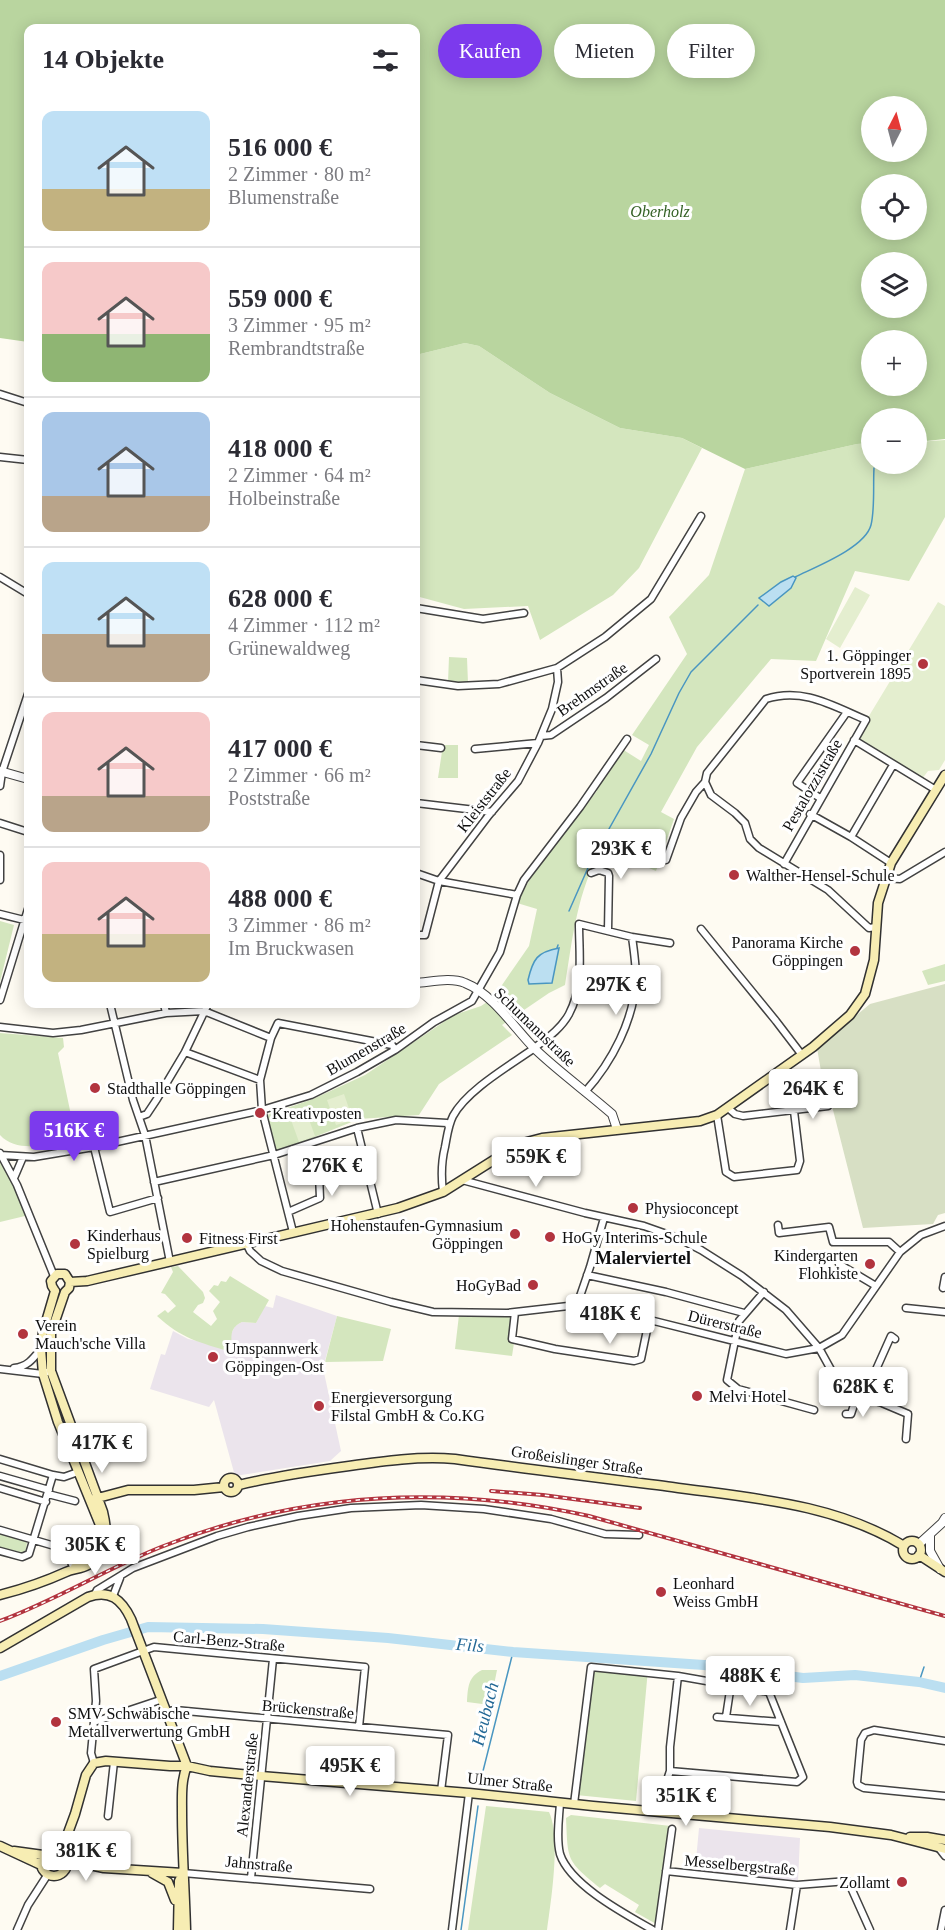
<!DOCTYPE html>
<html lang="de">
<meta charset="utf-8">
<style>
body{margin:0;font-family:Georgia,serif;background:#f7f7f7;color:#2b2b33;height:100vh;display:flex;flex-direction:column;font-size:22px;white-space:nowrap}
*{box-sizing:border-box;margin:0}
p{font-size:20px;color:#7c7c81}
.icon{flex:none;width:33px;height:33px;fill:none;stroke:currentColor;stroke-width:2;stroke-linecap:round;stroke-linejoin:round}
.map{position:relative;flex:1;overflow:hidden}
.drawer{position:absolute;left:24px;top:24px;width:396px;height:984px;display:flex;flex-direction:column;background:#fff;border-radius:12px;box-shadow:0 3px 15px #0003}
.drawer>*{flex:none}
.top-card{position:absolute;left:438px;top:24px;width:417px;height:54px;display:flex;gap:12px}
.needle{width:39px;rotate:6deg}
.buttons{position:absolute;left:861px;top:96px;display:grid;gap:12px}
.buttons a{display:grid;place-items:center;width:66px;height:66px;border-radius:50%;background:#fff;box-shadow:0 3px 15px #0003;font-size:30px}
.price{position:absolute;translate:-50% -51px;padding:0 14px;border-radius:6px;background:#fff;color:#222;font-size:20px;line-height:39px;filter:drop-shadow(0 2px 3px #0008)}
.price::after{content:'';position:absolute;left:50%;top:36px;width:18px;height:14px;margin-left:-9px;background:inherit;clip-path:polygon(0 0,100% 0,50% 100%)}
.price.selected{background:#7c3aed;color:#fff}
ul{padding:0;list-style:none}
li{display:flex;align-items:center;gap:18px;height:150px;padding:0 18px}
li+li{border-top:2px solid #e1e1e2}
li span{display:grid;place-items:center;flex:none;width:168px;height:120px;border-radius:12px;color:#555}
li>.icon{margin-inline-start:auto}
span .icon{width:72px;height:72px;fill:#fffc;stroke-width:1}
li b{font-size:26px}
h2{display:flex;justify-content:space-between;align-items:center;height:72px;padding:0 18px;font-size:26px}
.tag{padding:0 21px;border-radius:27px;background:#fff;box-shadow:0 3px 15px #0003;font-size:21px;line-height:54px}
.tag.selected{background:#7c3aed;color:#fff}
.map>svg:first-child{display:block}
</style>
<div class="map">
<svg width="945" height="1930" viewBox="0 0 945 1930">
<rect width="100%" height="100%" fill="#fefbf2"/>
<!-- industrial -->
<path fill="#ebe4ec" d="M276,1295L337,1316L323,1368L341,1451L330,1461L235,1476L214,1400L209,1407L150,1389L161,1354L165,1355L173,1331L188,1339L232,1348L230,1336L235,1326L242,1322L256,1323L265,1306L273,1308Z
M699,1828L800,1838L798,1881L695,1871Z"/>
<!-- green -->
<path fill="#d4e6be" d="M465,343L479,346L550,393L620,428L682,438L702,448L639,568L613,595L540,640L528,606L464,609L416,596V355Z
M945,440V517L909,581L855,571L816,661L771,659L697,747L661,812L674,819L656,871L602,848C577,892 573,936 565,985L549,993L502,1025L512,1035L439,1084L419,1115L359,1119L275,1153L267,1115L313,1099L365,1075L454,1015L481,1006L493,998L529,946L537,909L517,903L536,868L597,791L594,789L622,749L641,761L649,745L632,735L687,654L669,617L709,575L745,469L857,444L871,443L872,464H916L917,442Z
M449,657L467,658L468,683L448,682Z
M443,745H458V778H438Z
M0,921L14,925L0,982Z
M945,964V981L928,985L922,971Z
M0,1033L63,1038L64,1047L58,1053L76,1139C53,1143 18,1155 0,1135Z
M0,1155L27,1211L25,1216L0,1222Z
M178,1266L203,1292L205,1298L203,1303L198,1305L193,1312L211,1326L217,1319L213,1311L220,1302L209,1291L214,1285L218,1286L221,1281L226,1282L230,1276L269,1300L256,1323L242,1322C227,1329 233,1339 231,1352C199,1342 182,1339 157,1316L165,1310L168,1313L176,1306L165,1294L161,1293L173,1272L171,1267Z
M513,1314L509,1340L514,1343L512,1356L455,1349L459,1315Z
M337,1316L391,1329L383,1361L325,1362Z
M0,1531L24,1538L27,1543L25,1553L21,1554L0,1549Z
M592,1665L648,1669L636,1801L576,1795Z
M482,1670H497L490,1705L467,1702C468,1687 468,1677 482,1670Z
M486,1806L549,1812C561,1837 551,1901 547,1930H468Z
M571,1815L671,1826L658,1925L635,1912L639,1905L605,1884L600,1888C566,1860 568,1861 566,1818Z"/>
<!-- forest -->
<path fill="#b9d59f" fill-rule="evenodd" d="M0,0H945V439L917,442L916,418H872L871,443L857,444L745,469L682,438L620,428L550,393L479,346L465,343L416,355V28H28V342L0,338ZM872,106H916V152H872ZM872,184H916V230H872ZM872,262H916V308H872ZM872,340H916V386H872Z"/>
<!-- cemetery -->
<path fill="#d7dfc4" d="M945,984V1213L938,1215L933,1224L863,1228L832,1106H827L817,1048L870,1004Z"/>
<!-- pitch -->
<path fill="#e4eecf" d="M855,587L870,595L840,648L826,639Z
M938,602L945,606V760L939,770L928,771L922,779L855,739Z
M344,1094L353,1120L336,1125L327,1100Z
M307,1114L315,1136L299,1142L291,1120Z"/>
<!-- water -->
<path fill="#bbdff1" stroke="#4996c1" stroke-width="1.5" d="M793,576L796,578L791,588L769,606L759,598L781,582Z
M559,948L552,983L529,984L528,980C533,959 537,952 559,948Z"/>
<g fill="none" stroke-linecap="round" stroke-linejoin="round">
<!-- stream -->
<path stroke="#4996c1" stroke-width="1.5" d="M795,577C815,567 865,548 871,525C875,509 873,485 874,468
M569,911L591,861L651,754L679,693L691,672L758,605
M557,948L558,945
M919,1682L924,1667
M480,1783L513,1652
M461,1930L478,1806"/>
<!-- river -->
<path stroke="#bbdff1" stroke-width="10" d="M0,1676L103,1640L148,1627L263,1629L388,1638L513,1652L704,1665L803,1678L855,1675L919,1682L945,1688"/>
<!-- minor casing -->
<g stroke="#424242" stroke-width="9">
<path id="minor" d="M0,394L28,403
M0,457L28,460
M0,577L28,594
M416,608L483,619L524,613
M416,680L458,686L499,684L557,668L605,637L651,599L701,516
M541,736L551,735L606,698L656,659
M854,740L936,790
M416,745L441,748
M475,749L538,743
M705,782L711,795L735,813L745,823L750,839L759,848L828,890L869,928L876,927
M0,786L2,772L28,694
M820,798L797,783L847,712
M416,803L492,812
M810,814L851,837L891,863
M0,823L28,832
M851,837L893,765
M0,855V880
M666,860L681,818L696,792L705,782L707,773L766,699C803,687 833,706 866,720L784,864
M416,873L439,881L517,895
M591,873L599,870L608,873L609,876L608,930
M885,878L900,879L945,852
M0,914L28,921
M701,929L776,1021L802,1055
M416,935H425L439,881L489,815L518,781L538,743L552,709L558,682L557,668
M0,1000L28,909
M110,1004L133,1100L145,1135L170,1262
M164,1004L166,1013
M0,1027L53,1033L81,1030L166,1013L204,1011L271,1038
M185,1052L260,1080
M585,1092C612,1062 634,1020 636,979C636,965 634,951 632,937
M728,1108L735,1114L743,1116L828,1106
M717,1115L726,1172L734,1177L797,1170L800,1161L794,1111
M139,1117L147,1114L157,1099L185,1052L208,1004
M357,1128L378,1214
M94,1147L110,1212L158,1198
M0,1153L17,1185L54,1276
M0,1155L34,1157L94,1147L262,1110L311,1095L357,1072L395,1050L434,1022L472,1001L500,952L517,895L524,880L580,807L627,739
M14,1178L23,1157
M462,1180L585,1213L644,1226L678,1238L701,1250L742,1276L786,1310L819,1348L835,1377L857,1396L882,1403L908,1414L906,1439
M154,1182L274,1155L357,1128L396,1120L447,1123L449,1127
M443,1192C441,1176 441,1163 445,1147C447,1137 448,1126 453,1116C467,1090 509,1066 533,1049C546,1039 561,1029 569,1014C584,986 579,954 579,924L632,937L670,943
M288,1212L320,1198L319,1175L365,1165
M778,1225L779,1233L829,1227L833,1242H889L900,1252
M293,1232L262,1110L260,1080L271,1038L278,1023L392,1045L395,1050
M246,1243L250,1251L261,1261L282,1271L391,1302L433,1312L507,1313L577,1305L634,1316L786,1354L819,1348L842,1335L900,1252L921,1235L945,1226
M839,1264L876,1286
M587,1275L666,1292L744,1313
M943,1288L945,1277
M764,1292L739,1321L727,1380L738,1389L814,1410
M577,1305L590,1267L604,1218
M906,1308L945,1312
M515,1312L512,1339L555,1349L634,1361L641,1359L649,1320
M14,1368C27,1367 33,1359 41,1349
M0,1369L43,1374L47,1372
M846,1414H851L857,1396L870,1383L891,1336L895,1339
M0,1459L53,1475L64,1477L78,1472
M0,1476L49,1490
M0,1488L46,1502
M48,1494L75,1501
M0,1530L58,1547L68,1555L74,1569
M0,1551L22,1557L29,1554L53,1475
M95,1594L97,1590L133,1568L217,1536L248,1527L298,1516L351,1508L421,1505L484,1509L551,1519L605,1534L639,1535
M113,1596L120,1578
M165,1712L175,1710L448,1735L441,1791
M717,1717L781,1722
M726,1717L731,1684
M94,1722L160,1700
M945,1741L874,1730L865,1733L861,1740L857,1782L858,1785L864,1788L945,1796
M94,1763L91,1753L96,1701L94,1669L154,1647L365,1667L359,1727
M560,1803C559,1819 556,1838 560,1854C570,1885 625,1914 653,1930
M574,1804L591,1667L678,1676L769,1692L803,1777L797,1782L670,1771
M657,1811L670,1771V1747L678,1676
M108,1816L114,1762
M938,1847L945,1856
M666,1871L797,1885L848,1881L870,1930
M183,1873L370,1889
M251,1878L273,1659
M17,1930L28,1905L48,1874
M452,1930L469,1793
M658,1930L672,1829
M790,1930L797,1885
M941,1930L945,1910"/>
</g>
<!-- tertiary casing -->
<g stroke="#424242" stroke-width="10">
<path id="tertiary" d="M0,771L28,779
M416,983C431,982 451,977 465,983C493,994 515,1029 535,1049C559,1072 587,1092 612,1114L617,1129
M930,1535V1551L940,1569
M919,1544L942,1523L945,1518"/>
</g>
<!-- secondary casing -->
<g stroke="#313131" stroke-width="11">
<path id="secondary" d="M70,1282L87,1281L398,1208L443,1192L519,1144L542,1138L700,1121L717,1115L813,1047L850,1015L865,994L874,960L878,903L891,863L945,775
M55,1291L43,1332L41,1349L43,1374L58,1422L100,1525C100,1549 92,1553 75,1567
M55,1291L52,1286L51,1281L57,1274H65L70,1282
M224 1485a7 7 0 1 1 14 0a7 7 0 1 1-14 0Z
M239,1485C275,1476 312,1471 349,1466C384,1461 419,1456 455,1459C527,1469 600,1478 672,1487C750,1498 834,1503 904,1546
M94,1499L128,1490H194L224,1487
M903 1550a9 9 0 1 1 18 0a9 9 0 1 1-18 0Z
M919,1555L945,1572
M0,1595C23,1589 44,1582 66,1572C73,1569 81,1569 88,1565C109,1554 108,1533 103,1512L51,1371V1333L65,1292L69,1288L70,1282
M0,1648L88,1597C110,1589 122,1600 131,1619L187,1766
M910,1837H927L945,1840
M0,1846L41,1865
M41 1863a13 13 0 1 1 26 0a13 13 0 1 1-26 0Z
M14,1851L43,1855
M61,1852L75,1814L86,1775L94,1763L106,1761L170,1766H187L210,1771L261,1776L469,1793L593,1806L830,1827L891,1835L945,1849
M66,1860L104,1868L183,1873
M152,1873L168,1882L175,1900
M178,1930L179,1881L183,1873
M186,1930C185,1891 182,1852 182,1812C182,1797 181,1780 187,1766"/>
</g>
<!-- minor -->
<use href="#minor" stroke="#fff" stroke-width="6"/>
<!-- tertiary -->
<use href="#tertiary" stroke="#fff" stroke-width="8"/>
<!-- secondary -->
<use href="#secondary" stroke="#f7edb3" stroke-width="8"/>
<!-- rail casing -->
<g stroke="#b2343f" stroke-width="4">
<path id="rail" d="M491,1491L543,1495L640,1508
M0,1621C56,1600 106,1569 161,1547C300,1492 444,1484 589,1516L945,1616"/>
</g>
<!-- rail -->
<use href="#rail" stroke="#fff" stroke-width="1.5" stroke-dasharray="4.5" stroke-linecap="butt"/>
</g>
<!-- markers -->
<g fill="#b2343f" stroke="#fff" stroke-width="2">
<circle cx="923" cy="664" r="6"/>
<circle cx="734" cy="875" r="6"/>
<circle cx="855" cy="951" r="6"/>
<circle cx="95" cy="1088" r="6"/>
<circle cx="260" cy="1113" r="6"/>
<circle cx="633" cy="1208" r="6"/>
<circle cx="515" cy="1234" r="6"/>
<circle cx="550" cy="1237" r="6"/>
<circle cx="187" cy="1238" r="6"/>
<circle cx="75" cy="1244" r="6"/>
<circle cx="870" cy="1264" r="6"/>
<circle cx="533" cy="1285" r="6"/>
<circle cx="23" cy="1334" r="6"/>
<circle cx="213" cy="1357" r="6"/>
<circle cx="697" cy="1396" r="6"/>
<circle cx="319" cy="1406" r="6"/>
<circle cx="661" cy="1592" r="6"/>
<circle cx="56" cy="1722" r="6"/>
<circle cx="902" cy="1882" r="6"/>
</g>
<g text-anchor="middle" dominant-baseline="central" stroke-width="6" stroke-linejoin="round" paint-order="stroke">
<!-- park labels -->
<g font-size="16" font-style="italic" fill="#346125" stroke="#fff">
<text x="660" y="211">Oberholz</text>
</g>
<!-- poi labels -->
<g font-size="16" fill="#0f0f0f" stroke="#fff" text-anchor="start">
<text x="911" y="655" text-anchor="end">1. Göppinger<tspan x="911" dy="18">Sportverein 1895</tspan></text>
<text x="746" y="875">Walther-Hensel-Schule</text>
<text x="843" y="942" text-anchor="end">Panorama Kirche<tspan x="843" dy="18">Göppingen</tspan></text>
<text x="107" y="1088">Stadthalle Göppingen</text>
<text x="272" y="1113">Kreativposten</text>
<text x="645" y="1208">Physioconcept</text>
<text x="503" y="1225" text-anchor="end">Hohenstaufen-Gymnasium<tspan x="503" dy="18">Göppingen</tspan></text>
<text x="87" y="1235">Kinderhaus<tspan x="87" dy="18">Spielburg</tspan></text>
<text x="562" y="1237">HoGy Interims-Schule</text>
<text x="199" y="1238">Fitness First</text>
<text x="858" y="1255" text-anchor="end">Kindergarten<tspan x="858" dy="18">Flohkiste</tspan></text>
<text x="521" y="1285" text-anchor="end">HoGyBad</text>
<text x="35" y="1325">Verein<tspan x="35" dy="18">Mauch'sche Villa</tspan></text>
<text x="225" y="1348">Umspannwerk<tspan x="225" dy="18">Göppingen-Ost</tspan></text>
<text x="709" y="1396">Melvi Hotel</text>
<text x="331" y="1397">Energieversorgung<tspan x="331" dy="18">Filstal GmbH &amp; Co.KG</tspan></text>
<text x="673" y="1583">Leonhard<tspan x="673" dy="18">Weiss GmbH</tspan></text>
<text x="68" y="1713">SMV Schwäbische<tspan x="68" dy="18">Metallverwertung GmbH</tspan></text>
<text x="890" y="1882" text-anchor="end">Zollamt</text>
</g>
<!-- street labels -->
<g font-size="16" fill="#0f0f0f" stroke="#fff">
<text transform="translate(592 689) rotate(-35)">Brehmstraße</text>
<text transform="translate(812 785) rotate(-60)">Pestalozzistraße</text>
<text transform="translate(484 800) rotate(-52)">Kleiststraße</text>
<text transform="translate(535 1027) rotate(44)">Schumannstraße</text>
<text transform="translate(366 1049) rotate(-30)">Blumenstraße</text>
<text transform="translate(725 1324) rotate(14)">Dürerstraße</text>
<text transform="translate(577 1460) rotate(8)">Großeislinger Straße</text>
<text transform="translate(229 1641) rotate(5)">Carl-Benz-Straße</text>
<text transform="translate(308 1709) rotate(5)">Brückenstraße</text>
<text transform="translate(510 1782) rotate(6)">Ulmer Straße</text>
<text transform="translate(247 1785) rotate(-84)">Alexanderstraße</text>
<text transform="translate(259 1864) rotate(5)">Jahnstraße</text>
<text transform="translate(740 1865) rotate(5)">Messelbergstraße</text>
</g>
<!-- neighbourhood labels -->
<g font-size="18" font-weight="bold" fill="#0f0f0f" stroke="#fff">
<text x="643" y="1258">Malerviertel</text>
</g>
<!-- water labels -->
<g font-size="18" font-style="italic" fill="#236896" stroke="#fff">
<text transform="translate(470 1645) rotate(5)">Fils</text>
<text transform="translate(485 1714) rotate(-76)">Heubach</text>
</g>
</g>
</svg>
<div class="buttons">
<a><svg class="needle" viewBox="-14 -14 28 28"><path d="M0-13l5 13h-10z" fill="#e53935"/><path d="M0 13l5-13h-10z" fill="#7c7c81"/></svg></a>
<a><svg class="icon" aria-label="locate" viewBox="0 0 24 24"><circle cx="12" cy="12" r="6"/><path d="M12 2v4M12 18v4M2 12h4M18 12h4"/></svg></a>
<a><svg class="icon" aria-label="layers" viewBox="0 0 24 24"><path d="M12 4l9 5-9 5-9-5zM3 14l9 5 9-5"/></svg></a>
<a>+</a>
<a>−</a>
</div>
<b class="price" style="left:621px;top:880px">293K €</b>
<b class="price" style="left:616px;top:1016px">297K €</b>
<b class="price" style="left:813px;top:1120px">264K €</b>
<b class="price selected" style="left:74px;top:1162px">516K €</b>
<b class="price" style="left:536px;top:1188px">559K €</b>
<b class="price" style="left:332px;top:1197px">276K €</b>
<b class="price" style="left:610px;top:1345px">418K €</b>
<b class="price" style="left:863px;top:1418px">628K €</b>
<b class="price" style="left:102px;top:1474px">417K €</b>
<b class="price" style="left:95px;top:1576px">305K €</b>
<b class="price" style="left:750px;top:1707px">488K €</b>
<b class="price" style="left:350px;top:1797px">495K €</b>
<b class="price" style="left:686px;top:1827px">351K €</b>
<b class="price" style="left:86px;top:1882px">381K €</b>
<div class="top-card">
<a class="tag selected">Kaufen</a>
<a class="tag">Mieten</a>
<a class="tag">Filter</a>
</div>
<section class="drawer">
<h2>14 Objekte<svg class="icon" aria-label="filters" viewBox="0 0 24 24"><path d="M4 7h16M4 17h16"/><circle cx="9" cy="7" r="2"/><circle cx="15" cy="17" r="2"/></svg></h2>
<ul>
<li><span style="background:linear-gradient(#bfe0f5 65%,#c2b280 0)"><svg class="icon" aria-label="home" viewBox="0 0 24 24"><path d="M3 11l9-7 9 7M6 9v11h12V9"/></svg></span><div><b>516 000 €</b><p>2 Zimmer · 80 m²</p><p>Blumenstraße</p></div></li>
<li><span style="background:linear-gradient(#f6c9c9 60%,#8fb573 0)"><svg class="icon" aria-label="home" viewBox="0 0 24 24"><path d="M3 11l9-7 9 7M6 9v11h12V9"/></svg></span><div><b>559 000 €</b><p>3 Zimmer · 95 m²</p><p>Rembrandtstraße</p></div></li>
<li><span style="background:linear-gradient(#a9c7e8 70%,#b9a48a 0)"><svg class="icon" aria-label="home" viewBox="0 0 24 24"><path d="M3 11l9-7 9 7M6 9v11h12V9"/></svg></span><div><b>418 000 €</b><p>2 Zimmer · 64 m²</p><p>Holbeinstraße</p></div></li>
<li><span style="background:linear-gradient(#bfe0f5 60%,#b9a48a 0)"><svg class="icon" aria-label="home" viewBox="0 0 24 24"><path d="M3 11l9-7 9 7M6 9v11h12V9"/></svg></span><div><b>628 000 €</b><p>4 Zimmer · 112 m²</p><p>Grünewaldweg</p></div></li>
<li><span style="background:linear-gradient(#f6c9c9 70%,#b9a48a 0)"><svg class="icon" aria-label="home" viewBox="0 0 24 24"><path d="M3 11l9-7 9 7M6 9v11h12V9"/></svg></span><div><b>417 000 €</b><p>2 Zimmer · 66 m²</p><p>Poststraße</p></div></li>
<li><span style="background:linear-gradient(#f6c9c9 60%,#c2b280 0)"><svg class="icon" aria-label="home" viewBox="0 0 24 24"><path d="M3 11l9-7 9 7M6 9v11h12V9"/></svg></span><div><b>488 000 €</b><p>3 Zimmer · 86 m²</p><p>Im Bruckwasen</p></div></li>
</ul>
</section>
</div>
